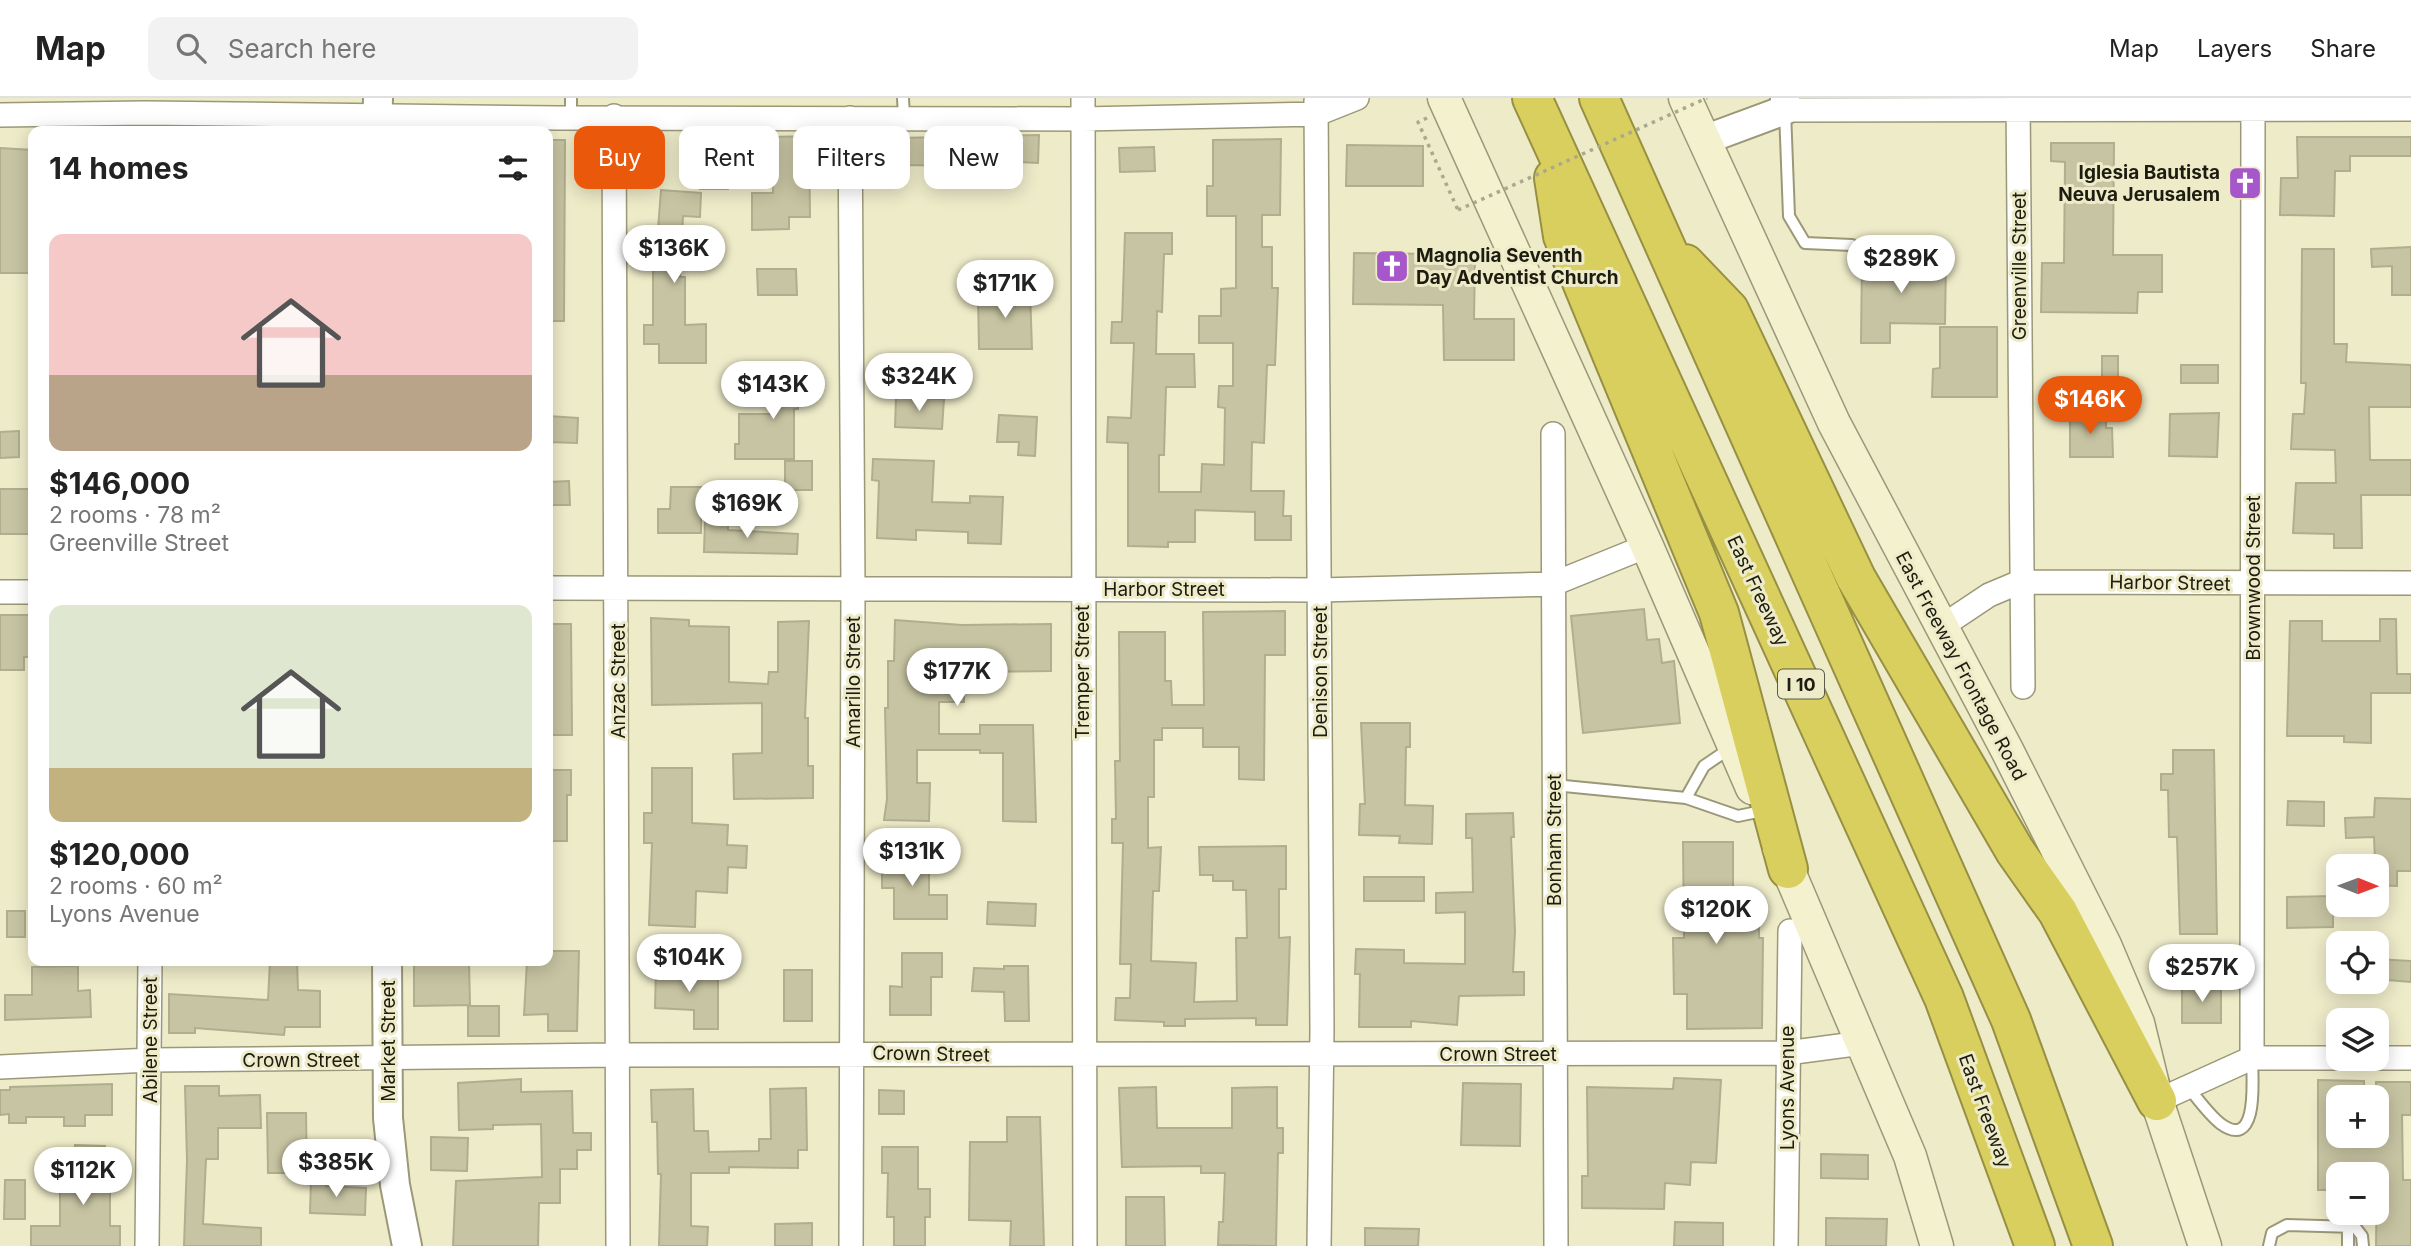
<!DOCTYPE html>
<meta charset="utf-8">
<style>
body{margin:0;font-family:Inter,sans-serif;background:#f2f2f2;color:#222;height:100vh;display:flex;flex-direction:column;font-size:26px;white-space:nowrap}
*{box-sizing:border-box;margin:0}
p{font-size:23px;color:#767676}
.icon{flex:none;width:38px;height:38px;fill:none;stroke:currentColor;stroke-width:2;stroke-linecap:round;stroke-linejoin:round}
.map{position:relative;flex:1;overflow:hidden}
.sheet{position:absolute;left:28px;top:28px;width:525px;height:840px;display:flex;flex-direction:column;background:#fff;border-radius:14px;box-shadow:0 4px 18px #0003}
.sheet>*{flex:none}
.hud{position:absolute;left:574px;top:28px;width:665px;height:63px;display:flex;gap:14px}
.needle{width:46px;rotate:91deg}
.fabs{position:absolute;left:2326px;top:756px;display:grid;gap:14px}
.fabs a{display:grid;place-items:center;width:63px;height:63px;border-radius:14px;background:#fff;box-shadow:0 4px 18px #0003;font-size:35px}
.price{position:absolute;translate:-50% -60px;padding:0 16px;border-radius:24px;background:#fff;color:#222;font-size:23px;line-height:46px;filter:drop-shadow(0 2px 4px #0008)}
.price::after{content:'';position:absolute;left:50%;top:42px;width:21px;height:16px;margin-left:-10px;background:inherit;clip-path:polygon(0 0,100% 0,50% 100%)}
.price.active{background:#ea580c;color:#fff}
ul{padding:0;list-style:none}
li{display:grid;align-content:center;gap:14px;height:371px;padding:0 21px}
li span{display:grid;place-items:center;height:217px;border-radius:14px;color:#555}
li>.icon{margin-inline-start:auto}
span .icon{width:126px;height:126px;fill:#fffc;stroke-width:1}
li b{font-size:30px}
h2{display:flex;justify-content:space-between;align-items:center;height:84px;padding:0 21px;font-size:30px}
.chip{padding:0 24px;border-radius:14px;background:#fff;box-shadow:0 4px 18px #0003;font-size:24px;line-height:63px}
.chip.active{background:#ea580c;color:#fff}
header{display:flex;align-items:center;gap:42px;box-sizing:border-box;height:98px;padding:0 35px;background:#fff;border-bottom:2px solid #e0e0e0}
header strong{font-size:33px}
nav{display:flex;gap:38px;margin-inline-start:auto;font-size:24px}
.search{width:490px;height:63px;background:#f2f2f2;display:flex;align-items:center;gap:18px;box-sizing:border-box;padding:0 24px;border-radius:14px;color:#767676;font-size:26px}
.map>svg:first-child{display:block}
</style>
<header>
<strong>Map</strong>
<div class="search"><svg class="icon" aria-label="search" viewBox="0 0 24 24"><circle cx="10" cy="10" r="6"/><path d="M15 15l6 6"/></svg>Search here</div>
<nav><a>Map</a><a>Layers</a><a>Share</a></nav>
</header>
<div class="map">
<svg width="2411" height="1148" viewBox="0 0 2411 1148">
<rect width="100%" height="100%" fill="#eeebc9"/>
<!-- building -->
<path fill="#c7c4a3" stroke="#b0ae8d" stroke-width="2" d="M1039,37L1038,65L1018,64V79L983,78V68L897,67V40Z
M809,38L810,119H789V131L752,132V95H773L772,39Z
M2297,39H2411V58H2350V73H2335L2334,118L2280,117L2281,80H2298Z
M1281,41L1280,117H1262V149H1272V190H1278L1275,267H1267L1264,345L1252,344L1251,393H1284L1283,418H1291V442H1255V414L1195,412V444H1168V449L1128,448V345L1107,344L1108,319L1131,320L1134,245H1111L1112,224H1122L1125,135H1172V156H1164L1162,214L1157,213L1156,256H1194L1195,289H1166L1164,357H1159V394H1201L1202,366L1224,367L1225,310L1218,309L1219,288H1233V245H1199V218H1221V191L1236,190V118H1207V88H1213V42Z
M548,42H565L564,223H548Z
M2051,45H2114L2113,157H2162V194H2138L2137,215L2041,214L2042,165H2064L2065,64L2051,63Z
M700,47H728V91H700Z
M1347,47L1423,48V88H1346Z
M1154,49L1155,73L1120,74L1119,50Z
M0,50L33,52V175H0Z
M661,92L701,95L700,119L683,118L680,179H685V227L706,226V265H659V246H644V227H653V131H658Z
M2411,149V197H2392V168L2372,169L2371,151Z
M2302,151H2334V246H2347L2346,264L2411,267V309H2369L2370,362H2411V397H2361L2362,450H2334V436L2293,435L2296,385H2336L2335,352L2291,351L2293,316H2304L2306,285H2301Z
M1354,155L1440,156V162L1475,163L1474,221H1514V262H1444L1443,207L1353,206Z
M1862,160L1946,161L1945,226L1890,225V245H1861Z
M757,171H796L797,197H758Z
M1030,193L1032,251H979L978,194Z
M1940,229H1997V299H1932L1933,271L1940,270Z
M2102,258H2118V285H2102Z
M2181,267H2218V285H2181Z
M772,272H805V300H798V311H794V361H735V346H739V316H773Z
M896,299L944,301L942,331L895,329Z
M2219,315L2217,359L2169,358L2170,316Z
M2070,316H2106V330H2112L2113,359H2070Z
M999,317L1037,319L1035,358L1018,357L1019,344H997Z
M548,318L578,320L577,345L548,344Z
M19,333V359L0,360V334Z
M873,361L934,363L932,404L970,405V398L1003,399L1001,446L968,445V434L916,432V442L877,440L879,383L872,382Z
M785,363H812V392H785Z
M569,383L570,407H548V384Z
M671,389H701V435H658V411H670Z
M0,391H33V436H0Z
M705,422H728V432L798,436L797,456L704,454Z
M1644,511L1647,542L1659,541L1662,565L1674,563L1680,625L1583,635L1571,518Z
M1285,513V557H1265L1264,682L1239,681V649H1203V630H1162V642H1154V699H1148V750L1161,749L1159,793H1153L1151,863L1196,865L1194,904L1237,903L1236,840H1247L1246,792H1233V783H1213V777H1200L1199,749L1286,748V791H1279V840L1290,839L1287,927H1256V920L1185,921V928H1164V924L1115,922L1116,900H1130L1131,866H1120L1123,745H1112V721H1116L1115,663H1120L1119,534H1165V583H1171L1172,607H1204L1203,514Z
M0,517H33V559H24V572H0Z
M651,520L689,522V528L729,529V584L768,586L769,574H778V524L809,523L805,620H808V668H813V700L734,701L733,656L762,655V605L652,607Z
M2380,521H2396L2397,576H2411V595H2371V645L2344,644V638H2287L2290,523H2322V543H2380Z
M895,522L962,527L1051,526V573L964,574V604H939V636H980V627H1033L1036,724L1003,723V655H980V652H917V685H930L929,723L884,722L887,701L885,610H888V563H894Z
M548,526H571L572,637H548Z
M1361,625H1410V649H1406L1405,707L1433,708L1432,746L1399,745L1400,738L1359,737L1360,706H1365Z
M2173,652H2214L2217,836H2180L2177,739H2169L2168,692H2161V676H2173Z
M652,670H692V725L728,727L727,747L747,748L746,770L728,769L727,795L696,793L695,829L649,827L652,745H644V715H652Z
M548,672H571V697H567V743H548Z
M2375,700L2411,701V773H2397V788L2376,787L2374,739L2346,740L2345,720L2374,719Z
M2288,703L2324,704V728L2287,727Z
M1513,715L1514,739H1511L1515,833L1513,874H1524V897L1459,898L1457,927L1411,923V929H1359L1360,876H1355L1356,851L1404,852V865L1465,866V814L1436,815V795L1473,794L1472,740H1466V716Z
M1683,744H1733V830H1759V840H1763L1762,930L1687,931V896H1674L1673,840H1684Z
M882,755L916,756V766H929V797H947V821H894V790H882Z
M1364,779H1424V803H1364Z
M2333,798V829L2287,830V799Z
M988,804L1036,806L1035,828L987,826Z
M7,813H25V839H7Z
M548,853H579L577,933H548V916L524,917L527,863H548Z
M902,855H942V879H931V917H890V888L902,889Z
M2376,861L2411,863V884L2376,881Z
M270,863H297L298,892L320,893V929H285L284,937L195,930V935H169V896L268,902Z
M414,863H469L470,907L414,908Z
M656,867L683,868V873H718V931H694V912L655,910Z
M78,868V893L90,892L91,919L5,922V897H32V869Z
M1004,868H1028L1029,923H1005L1004,894L972,893L974,870L1004,871Z
M784,872H812V923H784Z
M2182,887H2221V925H2182Z
M468,908H499V938H468Z
M1674,980L1721,982L1716,1065L1691,1064L1690,1087L1665,1085L1664,1111L1582,1110V1078H1588L1587,989L1673,991Z
M521,981V994L572,993L573,1035H591V1052H577V1071H560V1105H539L538,1148H453L456,1083L542,1079L541,1026L493,1027V1031L459,1032L458,985Z
M2318,982L2364,983V999H2338V1038H2376V984H2411V1017H2402L2403,1082H2411V1148H2376L2377,1076H2338V1092H2318Z
M1463,985L1521,986L1520,1048L1461,1047Z
M112,986V1017H85V1028H64V1019H26V1025H9V1016L0,1017V992H10V989Z
M185,988H219V998L260,997L261,1030H218V1061H206L203,1126L261,1130V1148H184L187,1062Z
M1156,989L1157,1030H1232V990L1277,989V1030H1283V1055H1278L1276,1148L1218,1147L1219,1124H1223L1225,1075H1201V1068L1122,1069L1119,990Z
M806,990L807,1052H798V1070L729,1069V1075H691V1128L708,1129L707,1148H659L661,1076H658L657,1024H652L651,992L693,991L694,1033H708L709,1054L759,1053V1041H771L770,991Z
M879,992L904,993V1016H879Z
M267,1015H306L307,1075H268Z
M1007,1019H1040L1044,1148H1010L1011,1123L969,1122L970,1044H1007Z
M431,1039L468,1040L467,1073L431,1072Z
M75,1047L105,1048L104,1091H110V1128H120V1148H31V1128H60V1091H73Z
M882,1049H918V1091H930V1119H925V1148H894V1119H887L888,1075H882Z
M1821,1056L1868,1057V1081L1821,1080Z
M311,1080H326V1088L366,1090L365,1117L310,1115Z
M5,1082H25V1121H4Z
M1126,1099H1164L1165,1148H1126Z
M1826,1120L1887,1121L1886,1148H1826Z
M1675,1124L1723,1125V1148H1674Z
M812,1125V1148H775V1126Z
M1365,1130L1419,1131L1418,1148H1365Z"/>
<g fill="none" stroke-linecap="round" stroke-linejoin="round">
<!-- service casing -->
<g stroke="#9b9878" stroke-width="14">
<path id="service" d="M903,0L904,19
M1785,13L1789,118L1805,145L1852,147
M571,20V0
M1554,687L1686,700L1704,668L1732,649
M1686,700L1738,718L1762,713
M2188,989C2198,1001 2209,1017 2221,1026C2260,1054 2252,977 2252,960
M2348,1129V1148
M2269,1148L2272,1135L2287,1127L2355,1129L2362,1138L2363,1148"/>
</g>
<!-- minor casing -->
<g stroke="#9b9878" stroke-width="26">
<path id="minor" d="M1083,0L1085,1148
M2018,0L2023,589
M1316,3L1322,932L1319,1148
M1785,12L2411,11
M0,17L145,15L558,20L1083,21L1317,16L1357,0
M614,18L618,1148
M850,20L853,491L851,1148
M1553,336L1556,1148
M548,490L1320,492L1553,486L1647,448
M0,494H33
M1941,529L1989,497L2020,484L2411,485
M2252,960L2253,0
M2376,960H2411
M0,969L151,962L618,957L1787,955L1862,945
M2157,1003L2252,960H2338
M147,1148L150,863
M1786,1148L1790,833"/>
</g>
<!-- tertiary casing -->
<g stroke="#9b9878" stroke-width="32">
<path id="tertiary" d="M377,33L378,0
M1704,42L1785,12V0
M387,863L388,1020L395,1087L407,1148"/>
</g>
<!-- secondary casing -->
<g stroke="#9b9878" stroke-width="35">
<path id="secondary" d="M1444,0L1647,448L1752,690
M1685,0L1834,325L2007,652L2105,847L2138,925L2157,1003L2205,1148
M1779,750L1910,1058L1937,1148"/>
</g>
<!-- motorway casing -->
<g stroke="#979043" stroke-width="42">
<path id="motorway" d="M1532,0L1944,900L2035,1148
M1599,0L2011,922L2093,1148
M1554,80L1563,138L1719,515L1788,771
M1685,166L1729,212L1856,480L2015,753L2058,814L2157,1003"/>
</g>
<!-- path -->
<path stroke="#aaa88d" stroke-width="3.5" stroke-dasharray="3.5 5" stroke-linecap="butt" d="M1427,20L1418,24L1458,112"/>
<!-- service -->
<use href="#service" stroke="#fff" stroke-width="10"/>
<!-- minor -->
<use href="#minor" stroke="#fff" stroke-width="23"/>
<!-- tertiary -->
<use href="#tertiary" stroke="#fff" stroke-width="28"/>
<!-- secondary -->
<use href="#secondary" stroke="#f4f1cf" stroke-width="32"/>
<!-- motorway -->
<use href="#motorway" stroke="#d9cf5f" stroke-width="38"/>
<!-- path-bridge -->
<path stroke="#aaa88d" stroke-width="3.5" stroke-dasharray="3.5 5" stroke-linecap="butt" d="M1458,112L1707,0"/>
</g>
<!-- icons -->
<defs>
<g id="church-square" transform="scale(1.75)"><rect x="-9" y="-9" width="18" height="18" rx="4" fill="#a657c9" stroke="#eeebc9"/><path d="M-1.2-6h2.4v3.5h3.3v2.4h-3.3V6h-2.4V-.1h-3.3v-2.4h3.3Z" fill="#fff"/></g>
</defs>
<g fill-rule="evenodd">
<use href="#church-square" x="2245" y="85"/>
<use href="#church-square" x="1392" y="168"/>
</g>
<g text-anchor="middle" dominant-baseline="central" stroke-width="6" stroke-linejoin="round" paint-order="stroke">
<!-- shield labels -->
<rect fill="#eeebc9" stroke="#5c5a48" stroke-width="2" x="1778" y="571.5" width="46" height="29" rx="5"/>
<g font-size="18" font-weight="bold" fill="#1d1c10">
<text x="1801" y="586">I 10</text>
</g>
<!-- poi labels -->
<g font-size="19" font-weight="bold" fill="#1d1c10" stroke="#eeebc9" text-anchor="end">
<text x="2220" y="74">Iglesia Bautista<tspan x="2220" dy="22">Neuva Jerusalem</tspan></text>
<text x="1416" y="157" text-anchor="start">Magnolia Seventh<tspan x="1416" dy="22">Day Adventist Church</tspan></text>
</g>
<!-- street labels -->
<g font-size="19" fill="#1d1c10" stroke="#eeebc9">
<text transform="translate(2019 168) rotate(-90)">Greenville Street</text>
<text transform="translate(2253 480) rotate(-90)">Brownwood Street</text>
<text transform="translate(2170 485) rotate(1)">Harbor Street</text>
<text x="1164" y="491">Harbor Street</text>
<text transform="translate(1758 493) rotate(65)">East Freeway</text>
<text transform="translate(1961 568) rotate(62)">East Freeway Frontage Road</text>
<text transform="translate(1082 574) rotate(-90)">Tremper Street</text>
<text transform="translate(1320 574) rotate(-90)">Denison Street</text>
<text transform="translate(618 583) rotate(-90)">Anzac Street</text>
<text transform="translate(853 584) rotate(-90)">Amarillo Street</text>
<text transform="translate(1554 742) rotate(-90)">Bonham Street</text>
<text transform="translate(150 942) rotate(-90)">Abilene Street</text>
<text transform="translate(388 943) rotate(-90)">Market Street</text>
<text transform="translate(931 956) rotate(1)">Crown Street</text>
<text x="1498" y="956">Crown Street</text>
<text x="301" y="962">Crown Street</text>
<text transform="translate(1787 990) rotate(-90)">Lyons Avenue</text>
<text transform="translate(1985 1013) rotate(70)">East Freeway</text>
</g>
</g>
</svg>
<div class="fabs">
<a><svg class="needle" viewBox="-14 -14 28 28"><path d="M0-13l5 13h-10z" fill="#e53935"/><path d="M0 13l5-13h-10z" fill="#767676"/></svg></a>
<a><svg class="icon" aria-label="locate" viewBox="0 0 24 24"><circle cx="12" cy="12" r="6"/><path d="M12 2v4M12 18v4M2 12h4M18 12h4"/></svg></a>
<a><svg class="icon" aria-label="layers" viewBox="0 0 24 24"><path d="M12 4l9 5-9 5-9-5zM3 14l9 5 9-5"/></svg></a>
<a>+</a>
<a>−</a>
</div>
<b class="price" style="left:674px;top:187px">$136K</b>
<b class="price" style="left:1901px;top:197px">$289K</b>
<b class="price" style="left:1005px;top:222px">$171K</b>
<b class="price" style="left:919px;top:315px">$324K</b>
<b class="price" style="left:773px;top:323px">$143K</b>
<b class="price active" style="left:2090px;top:338px">$146K</b>
<b class="price" style="left:747px;top:442px">$169K</b>
<b class="price" style="left:957px;top:610px">$177K</b>
<b class="price" style="left:912px;top:790px">$131K</b>
<b class="price" style="left:1716px;top:848px">$120K</b>
<b class="price" style="left:689px;top:896px">$104K</b>
<b class="price" style="left:2202px;top:906px">$257K</b>
<b class="price" style="left:336px;top:1101px">$385K</b>
<b class="price" style="left:83px;top:1109px">$112K</b>
<div class="hud">
<a class="chip active">Buy</a>
<a class="chip">Rent</a>
<a class="chip">Filters</a>
<a class="chip">New</a>
</div>
<section class="sheet">
<h2>14 homes<svg class="icon" aria-label="filters" viewBox="0 0 24 24"><path d="M4 7h16M4 17h16"/><circle cx="9" cy="7" r="2"/><circle cx="15" cy="17" r="2"/></svg></h2>
<ul>
<li><span style="background:linear-gradient(#f6c9c9 65%,#b9a48a 0)"><svg class="icon" aria-label="home" viewBox="0 0 24 24"><path d="M3 11l9-7 9 7M6 9v11h12V9"/></svg></span><div><b>$146,000</b><p>2 rooms · 78 m²</p><p>Greenville Street</p></div></li>
<li><span style="background:linear-gradient(#dfe7d0 75%,#c2b280 0)"><svg class="icon" aria-label="home" viewBox="0 0 24 24"><path d="M3 11l9-7 9 7M6 9v11h12V9"/></svg></span><div><b>$120,000</b><p>2 rooms · 60 m²</p><p>Lyons Avenue</p></div></li>
</ul>
</section>
</div>
